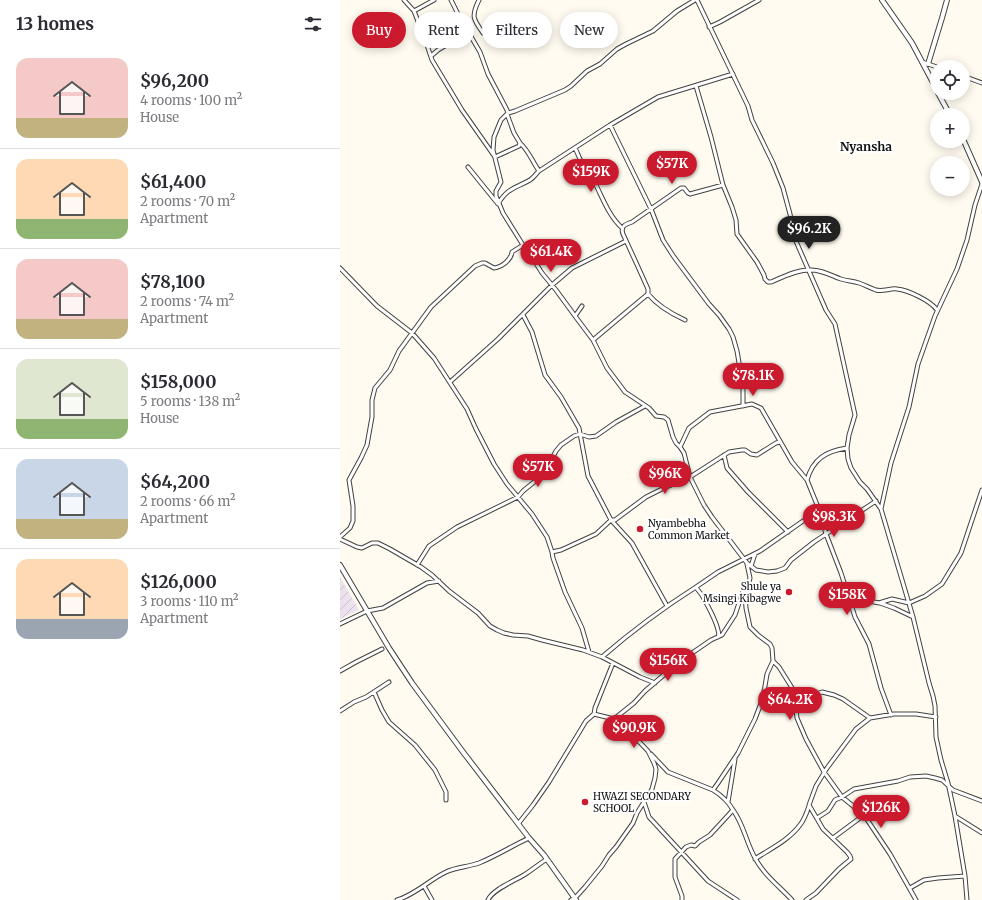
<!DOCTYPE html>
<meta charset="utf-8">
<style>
body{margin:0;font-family:Merriweather,serif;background:#f2f2f3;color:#2b2b33;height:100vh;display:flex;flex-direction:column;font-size:15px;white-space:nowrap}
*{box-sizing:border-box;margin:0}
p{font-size:13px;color:#7c7c81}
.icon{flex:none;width:22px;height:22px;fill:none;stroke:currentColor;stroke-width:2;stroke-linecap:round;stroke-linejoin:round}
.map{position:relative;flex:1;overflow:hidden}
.details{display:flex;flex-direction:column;background:#fff;width:340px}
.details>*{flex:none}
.banner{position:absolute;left:12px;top:12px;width:380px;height:36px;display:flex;gap:8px}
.tools{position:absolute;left:590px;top:60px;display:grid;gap:8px}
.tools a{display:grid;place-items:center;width:40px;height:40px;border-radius:50%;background:#fff;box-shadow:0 2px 10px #0003;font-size:20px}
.price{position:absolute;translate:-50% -34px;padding:0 9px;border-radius:14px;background:#cb1a2d;color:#fff;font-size:13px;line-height:26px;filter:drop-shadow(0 1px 2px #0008)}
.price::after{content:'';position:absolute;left:50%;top:24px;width:12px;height:9px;margin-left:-6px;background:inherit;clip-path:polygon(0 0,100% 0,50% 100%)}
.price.on{background:#222;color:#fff}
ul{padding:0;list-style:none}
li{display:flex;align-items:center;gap:12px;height:100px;padding:0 16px}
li+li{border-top:1px solid #e1e1e2}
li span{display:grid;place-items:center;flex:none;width:112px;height:80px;border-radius:12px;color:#555}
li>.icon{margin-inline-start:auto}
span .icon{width:48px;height:48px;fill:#fffc;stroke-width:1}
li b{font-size:17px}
h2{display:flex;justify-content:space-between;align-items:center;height:48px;padding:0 16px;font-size:17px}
.chip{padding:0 14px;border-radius:18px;background:#fff;box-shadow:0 2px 10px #0003;font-size:14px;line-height:36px}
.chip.on{background:#cb1a2d;color:#fff}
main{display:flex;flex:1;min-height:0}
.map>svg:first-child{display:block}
</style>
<main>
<section class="details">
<h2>13 homes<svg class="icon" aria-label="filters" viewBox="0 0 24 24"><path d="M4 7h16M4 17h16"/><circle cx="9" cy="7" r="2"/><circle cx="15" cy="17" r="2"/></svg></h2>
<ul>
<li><span style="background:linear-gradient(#f6c9c9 75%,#c2b280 0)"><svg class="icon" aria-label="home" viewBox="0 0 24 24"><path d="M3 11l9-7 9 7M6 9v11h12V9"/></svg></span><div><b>$96,200</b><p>4 rooms · 100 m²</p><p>House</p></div></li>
<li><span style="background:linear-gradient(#ffd9b3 75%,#8fb573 0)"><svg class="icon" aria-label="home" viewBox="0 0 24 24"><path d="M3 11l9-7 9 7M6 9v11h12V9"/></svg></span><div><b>$61,400</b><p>2 rooms · 70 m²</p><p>Apartment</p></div></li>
<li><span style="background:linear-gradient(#f6c9c9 75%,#c2b280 0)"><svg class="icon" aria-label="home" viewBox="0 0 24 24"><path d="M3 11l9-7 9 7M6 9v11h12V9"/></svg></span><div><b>$78,100</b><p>2 rooms · 74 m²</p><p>Apartment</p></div></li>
<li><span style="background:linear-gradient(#dfe7d0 75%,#8fb573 0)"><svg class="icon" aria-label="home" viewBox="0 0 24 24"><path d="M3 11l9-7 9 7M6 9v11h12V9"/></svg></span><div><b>$158,000</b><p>5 rooms · 138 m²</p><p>House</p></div></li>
<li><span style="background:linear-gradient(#c9d6e8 75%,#c2b280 0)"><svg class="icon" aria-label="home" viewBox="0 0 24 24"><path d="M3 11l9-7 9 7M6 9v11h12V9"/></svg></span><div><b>$64,200</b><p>2 rooms · 66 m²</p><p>Apartment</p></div></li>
<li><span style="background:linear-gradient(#ffd9b3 75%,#9aa5b1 0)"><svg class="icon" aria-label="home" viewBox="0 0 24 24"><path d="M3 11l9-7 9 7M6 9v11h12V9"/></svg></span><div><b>$126,000</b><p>3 rooms · 110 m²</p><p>Apartment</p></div></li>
</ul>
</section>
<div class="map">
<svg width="642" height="900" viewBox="0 0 642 900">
<defs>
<pattern id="industrial-furrows" width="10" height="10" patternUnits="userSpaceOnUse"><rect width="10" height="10" fill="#ece2ee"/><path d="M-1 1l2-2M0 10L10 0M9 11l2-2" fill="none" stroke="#c9c1cb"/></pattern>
</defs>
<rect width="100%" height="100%" fill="#fffbf0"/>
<!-- industrial -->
<path fill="url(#industrial-furrows)" d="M0,577L19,610L0,619Z"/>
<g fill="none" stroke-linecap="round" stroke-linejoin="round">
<!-- minor casing -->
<g stroke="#424242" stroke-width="5">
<path id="minor" d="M64,0L74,11L86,42L92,60L122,110L155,157L179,146L180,143L174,133L167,114
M139,0C131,16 133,19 143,33
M357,0L408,106L412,120L433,163L443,188L450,214L455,239L486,310L495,324L515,415L509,435L507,448L508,459L511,468L520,482L527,489L541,509
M74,11L94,0
M369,27L380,22L419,0
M91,56L98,50L128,32
M582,62L597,67
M623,76L642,83
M356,86L371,137L383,185L392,207L396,220L397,234L417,262L424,275L425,279L428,282H431C443,277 456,270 469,270C480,269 490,275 501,279C507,281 513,281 519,283C525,285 530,288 536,290C543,292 550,288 557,289C568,290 591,301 597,310
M168,113L175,111L225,90L231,86L247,71L260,64L277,49L286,44L313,31L337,11L355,0
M270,125L311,209L323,240L334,257L369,304L379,315L389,329L393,337L397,351L403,386V406
M180,143C189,151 192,161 199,171
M235,148C238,154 240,160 243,165C247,171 251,177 255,183C263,199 269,216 282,228
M128,167L158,204C167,188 176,188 190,180C193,178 196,174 199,171L270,125L318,97L393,74
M183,245L190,254L202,273L216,290L235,316L242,306
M0,268L37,306L72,333L94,358L127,409L136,429L154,464L167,484L192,514L207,537L212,552L213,558L225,592L242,628L249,652
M308,294C317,305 332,314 345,320
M183,315L192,332L205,375L221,397L239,428L248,476L271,520L292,543L327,606
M235,316L253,340L267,368L285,392L309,408L316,416L324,417L328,420L333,437L336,443L340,447L344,453L350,477L364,505L372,517L407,563L416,570L428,572L437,571L445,568L451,560L474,542L536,501
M253,340L308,294V289L299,269L283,234C280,226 286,224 292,222L341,188H344L348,193L350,194L383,185
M110,382L158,339L212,285L232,268L286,241
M340,447L349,428L370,412L412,404L421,408L452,462L467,480
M384,455L387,468L408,492L448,532
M480,512L486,534L501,573L515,617L529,644L541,688L551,715
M0,537L10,528L13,521V506L9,480L21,458L27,445L32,417V400L35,388L50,370L59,351L91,307L135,266L142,263H145L154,268C162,267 171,260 172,252L183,245L163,213L156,196V191L161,182L153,150L154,137L161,120L168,113L167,110L148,74L140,52L119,16L111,0
M0,539L17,547L22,548L32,543H38L50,549L81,567L92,575L109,591L138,613L150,626L157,630L164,633L173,635L188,636L202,640L243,650L262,657L300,677L315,683
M212,552L221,550L256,534L271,520H275L279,517L306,497L324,488L350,477L389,452L402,450H405L411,454L417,455L436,443L440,442
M77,565L89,546L117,527L178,497L183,491L199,478L207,468L216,451L221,445L234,436L240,434L249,437L256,436L276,422L305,406
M411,566L415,554
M510,599H520L539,603L552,599L569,603L585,596L602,584L621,553L642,490
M540,603L554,608L573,617
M0,624L27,611L43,608L87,583L99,581
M378,637C379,634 379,634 378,630C376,621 368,606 363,597C361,593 358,591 356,587L378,572L420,551L463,521L480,512L467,480C473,459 486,451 507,448
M262,657C292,631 323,608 356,587
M433,661L439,667L454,691L457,718L466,739L484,772L502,797L524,815L550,854L576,900
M0,671L16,662L42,649
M424,690L454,691L463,697H468L482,692L494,695L503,699L530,718
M34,692L42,710L49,722L75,745L95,770L106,792V800
M0,711L14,702L26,697L49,682
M254,714L255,708L273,663
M274,719L294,703L305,691L339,662L371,640L382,635L395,615L403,591L408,585L410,578L407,564
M311,754L328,772L373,790
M304,802L309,817L368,881L397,900
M388,802L395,759
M393,810C404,825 406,842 415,858C424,875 439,886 452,900
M615,816L642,833
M477,818L488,811L495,800L502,797L514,789L558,781L570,777L586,776L595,778L602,780L613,790L642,801
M178,824L193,805L209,782L246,721L254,714L274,719L284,726L308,751L314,763L316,769L315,778L312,789L297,813L293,823L276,847L269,855L262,866L245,887L235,898L231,900
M493,838L524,815
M415,859C430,849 449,840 460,825C464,820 467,812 469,806
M84,886L92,900
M570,888L584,880L598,878L625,876
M57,900C75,895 89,880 106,872C116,867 128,867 139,863C156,856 172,846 189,838
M148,900C152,890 174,881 184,875C192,870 199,864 207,859
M342,900V896L335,877V859L346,847L351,845L355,846L359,842L370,835L393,810C388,801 381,795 373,790L378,783L398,753L415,719L423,698L427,674L433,661L432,648L430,644L418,635L410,627L406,608L405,595L403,591
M466,900L476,893L499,869L511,859L510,856L507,852L483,829L469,805L476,786L487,768L516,729L530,718L554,714H576L596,717
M627,900L625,876L615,816L608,783L601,760L596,737L595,706L593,696L589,683L573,617L541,509L551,463L569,407L578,364L595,316L617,269L627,240L635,205L642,184"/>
</g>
<!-- tertiary casing -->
<g stroke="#424242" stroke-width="6">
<path id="tertiary" d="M542,0L572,43L597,90
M588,64L602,18L607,0
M598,93L610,115
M623,139L642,182
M0,565L49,648L72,683L123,752L189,838L204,855L236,900"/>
</g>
<!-- minor -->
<use href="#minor" stroke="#fff" stroke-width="3"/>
<!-- tertiary -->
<use href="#tertiary" stroke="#fff" stroke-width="4"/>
</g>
<!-- markers -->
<g fill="#cb1a2d" stroke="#fff" stroke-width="1.5">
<circle cx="300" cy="529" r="4"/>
<circle cx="449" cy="592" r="4"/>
<circle cx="245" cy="802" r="4"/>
</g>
<g text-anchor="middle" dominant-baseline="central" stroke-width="4" stroke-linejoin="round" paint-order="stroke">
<!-- poi labels -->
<g font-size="10" fill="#0f0f0f" stroke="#fff" text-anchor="start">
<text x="308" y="523">Nyambebha<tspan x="308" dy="12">Common Market</tspan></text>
<text x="441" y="586" text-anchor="end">Shule ya<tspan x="441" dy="12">Msingi Kibagwe</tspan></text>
<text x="253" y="796">HWAZI SECONDARY<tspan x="253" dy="12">SCHOOL</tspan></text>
</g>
<!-- quarter labels -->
<g font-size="12" font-weight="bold" fill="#0f0f0f" stroke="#fff">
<text x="526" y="146">Nyansha</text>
</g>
</g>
</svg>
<div class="tools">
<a><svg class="icon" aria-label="locate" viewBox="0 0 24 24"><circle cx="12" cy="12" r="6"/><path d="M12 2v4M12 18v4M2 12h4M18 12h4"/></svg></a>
<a>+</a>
<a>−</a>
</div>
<b class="price" style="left:332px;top:185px">$57K</b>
<b class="price" style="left:251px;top:193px">$159K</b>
<b class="price on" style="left:469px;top:250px">$96.2K</b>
<b class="price" style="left:211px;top:273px">$61.4K</b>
<b class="price" style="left:413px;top:397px">$78.1K</b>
<b class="price" style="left:198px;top:488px">$57K</b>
<b class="price" style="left:325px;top:495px">$96K</b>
<b class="price" style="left:494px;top:538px">$98.3K</b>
<b class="price" style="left:507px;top:616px">$158K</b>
<b class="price" style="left:328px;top:682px">$156K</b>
<b class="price" style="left:450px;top:721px">$64.2K</b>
<b class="price" style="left:294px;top:749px">$90.9K</b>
<b class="price" style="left:541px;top:829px">$126K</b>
<div class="banner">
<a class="chip on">Buy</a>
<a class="chip">Rent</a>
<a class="chip">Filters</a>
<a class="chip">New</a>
</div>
</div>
</main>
